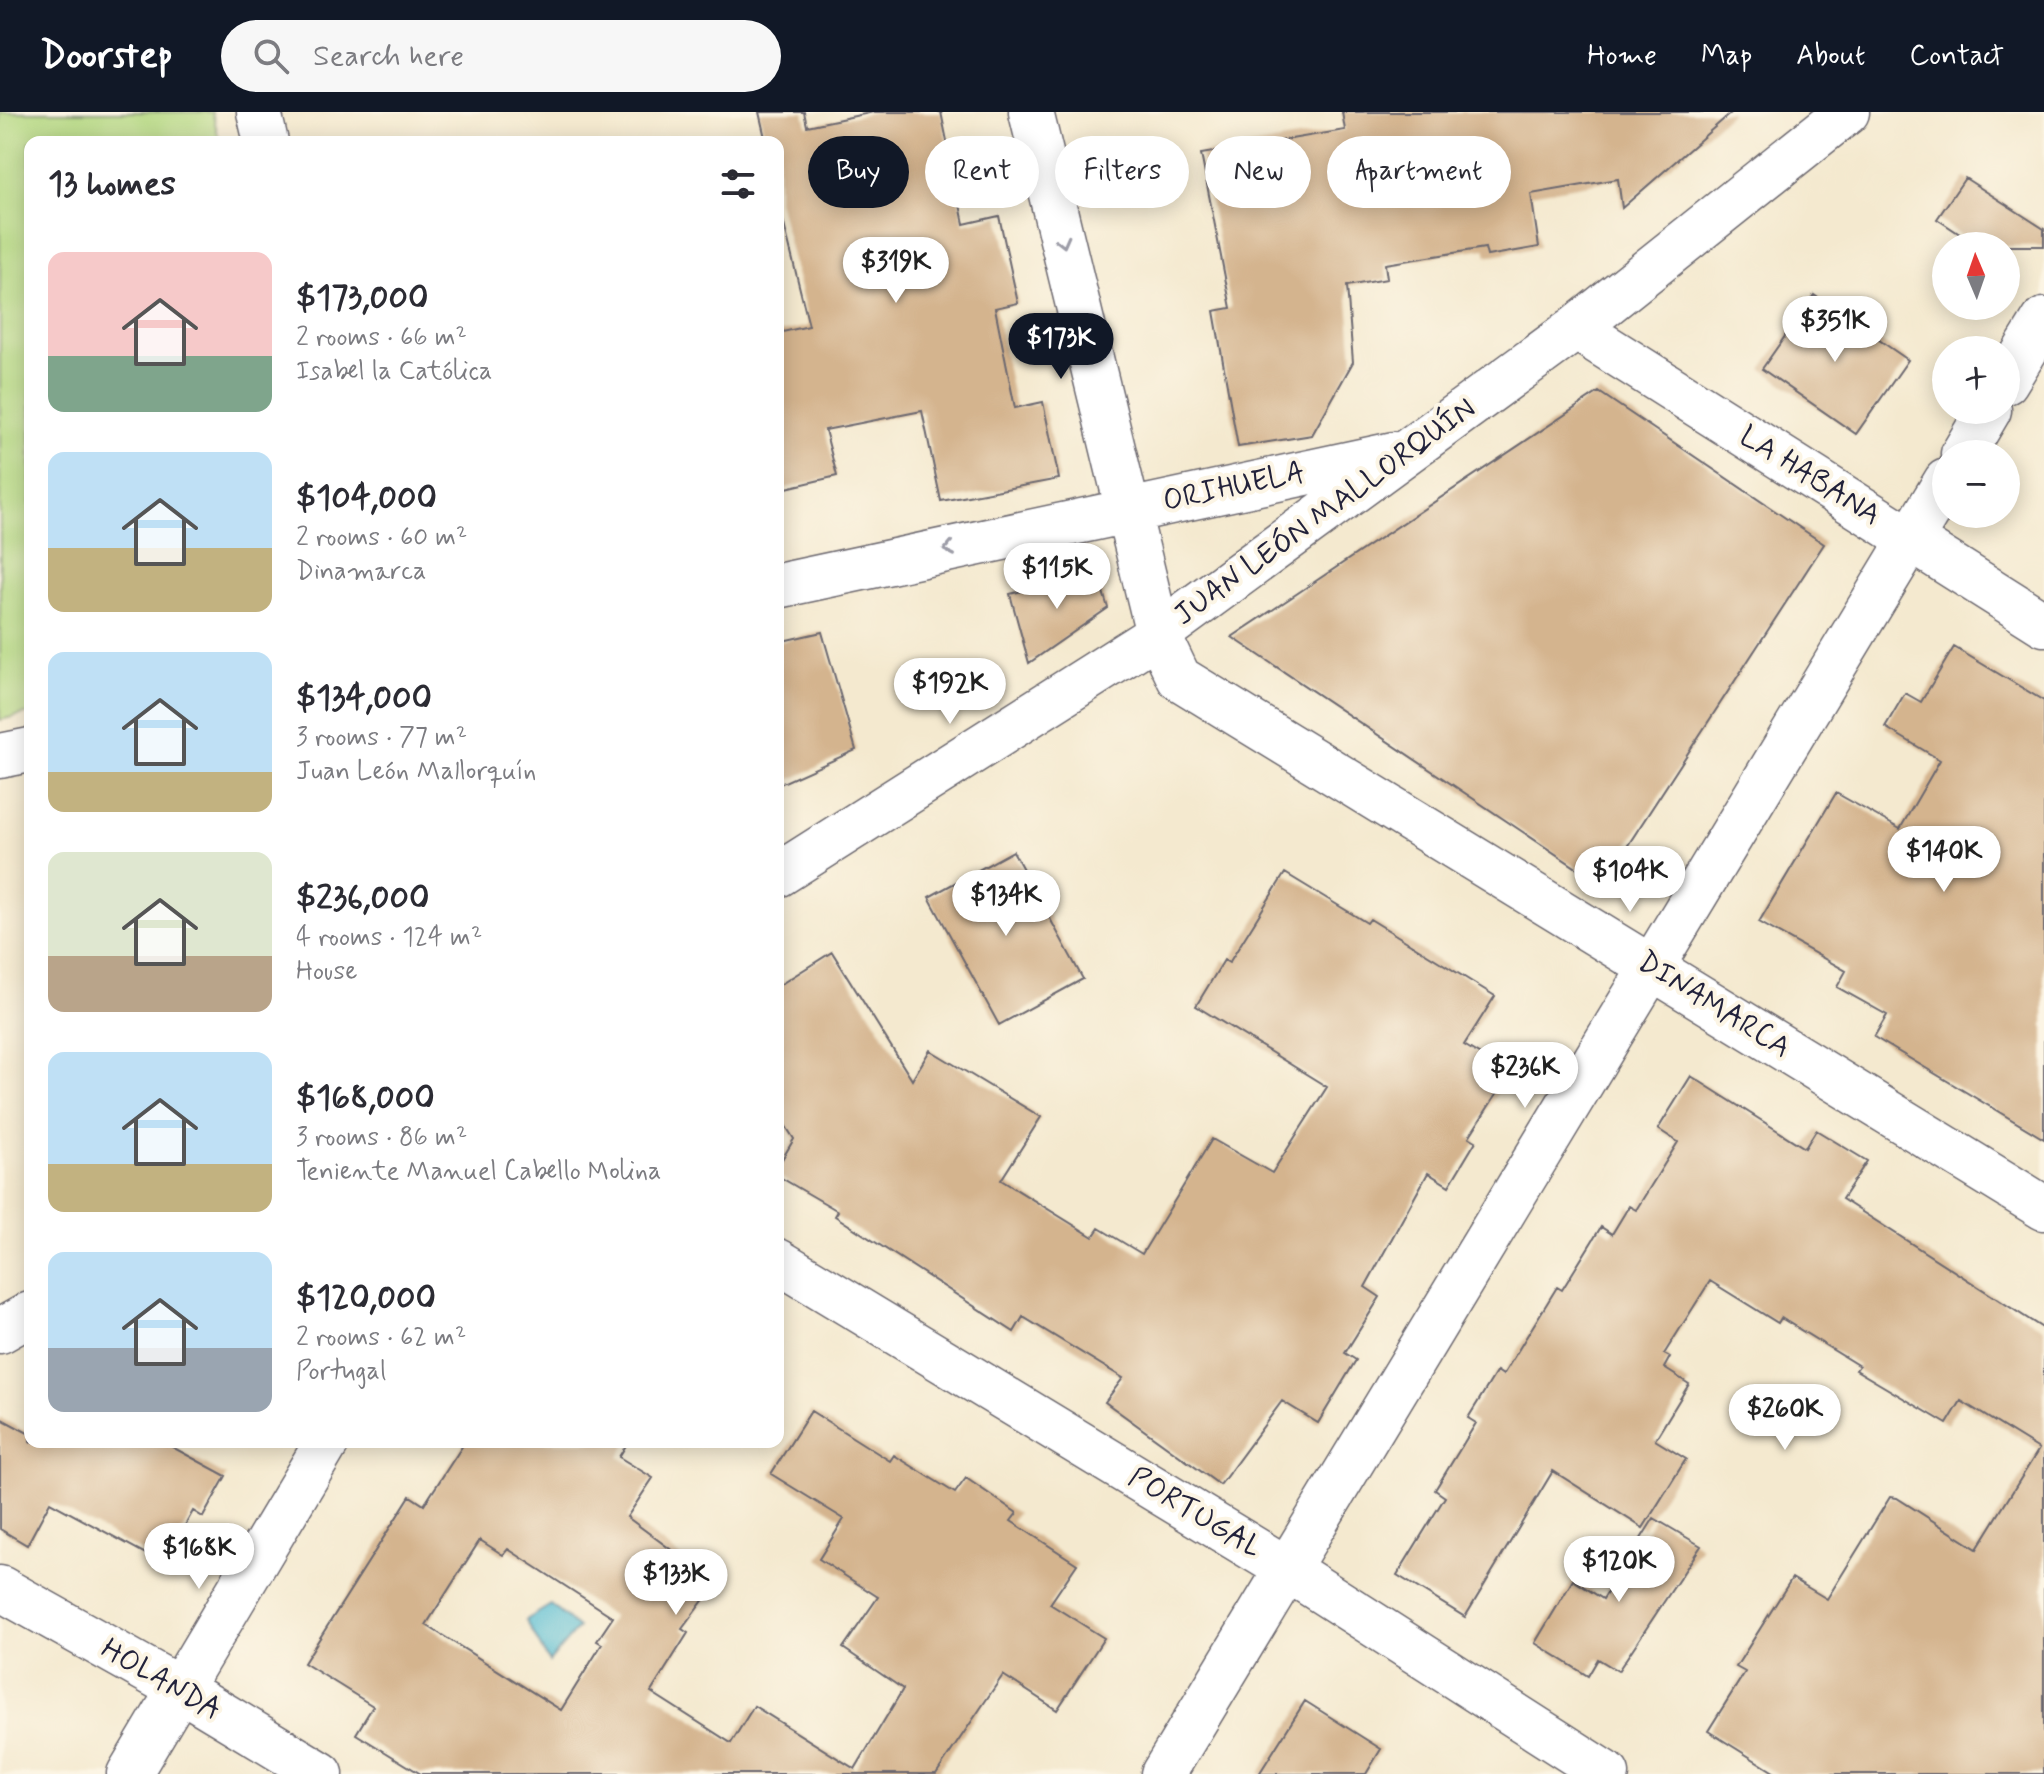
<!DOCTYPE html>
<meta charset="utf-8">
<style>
body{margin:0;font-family:Mynerve,sans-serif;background:#f7f7f7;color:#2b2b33;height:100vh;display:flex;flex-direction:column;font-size:30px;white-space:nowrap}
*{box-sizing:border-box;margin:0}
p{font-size:26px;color:#7c7c81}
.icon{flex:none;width:44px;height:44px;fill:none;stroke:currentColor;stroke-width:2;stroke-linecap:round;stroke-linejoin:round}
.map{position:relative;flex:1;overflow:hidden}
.drawer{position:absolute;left:24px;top:24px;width:760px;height:1312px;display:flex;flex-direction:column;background:#fff;border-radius:16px;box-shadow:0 4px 20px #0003}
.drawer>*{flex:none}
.top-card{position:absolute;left:808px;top:24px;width:760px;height:72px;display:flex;gap:16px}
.needle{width:52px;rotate:358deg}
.buttons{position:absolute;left:1932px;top:120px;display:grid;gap:16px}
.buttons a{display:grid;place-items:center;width:88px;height:88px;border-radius:50%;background:#fff;box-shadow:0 4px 20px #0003;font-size:40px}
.price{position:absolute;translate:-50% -68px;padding:0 18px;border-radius:28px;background:#fff;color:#222;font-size:26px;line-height:52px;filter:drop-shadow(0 2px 4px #0008)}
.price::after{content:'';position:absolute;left:50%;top:48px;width:24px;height:18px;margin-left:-12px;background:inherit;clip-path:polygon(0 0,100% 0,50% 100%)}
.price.active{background:#111827;color:#fff}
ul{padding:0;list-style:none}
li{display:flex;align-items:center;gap:24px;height:200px;padding:0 24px}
li span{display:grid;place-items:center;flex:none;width:224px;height:160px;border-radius:16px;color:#555}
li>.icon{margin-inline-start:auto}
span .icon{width:96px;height:96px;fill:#fffc;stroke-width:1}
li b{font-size:34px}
h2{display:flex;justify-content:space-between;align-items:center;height:96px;padding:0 24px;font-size:34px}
.pill{padding:0 28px;border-radius:36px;background:#fff;box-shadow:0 4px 20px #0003;font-size:28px;line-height:72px}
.pill.active{background:#111827;color:#fff}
header{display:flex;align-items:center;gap:48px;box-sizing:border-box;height:112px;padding:0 40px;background:#111827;color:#fff}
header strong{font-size:38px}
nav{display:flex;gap:44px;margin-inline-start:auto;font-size:28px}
.search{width:560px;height:72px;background:#f7f7f7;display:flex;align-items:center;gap:20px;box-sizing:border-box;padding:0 28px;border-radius:44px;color:#7c7c81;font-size:30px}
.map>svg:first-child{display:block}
</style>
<header>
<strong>Doorstep</strong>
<div class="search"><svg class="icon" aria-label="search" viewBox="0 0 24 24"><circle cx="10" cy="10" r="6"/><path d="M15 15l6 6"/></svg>Search here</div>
<nav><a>Home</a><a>Map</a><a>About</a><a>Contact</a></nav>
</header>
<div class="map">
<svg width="2044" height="1662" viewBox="0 0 2044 1662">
<rect width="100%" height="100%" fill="#fcf5e5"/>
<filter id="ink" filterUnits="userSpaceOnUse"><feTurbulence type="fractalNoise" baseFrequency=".0125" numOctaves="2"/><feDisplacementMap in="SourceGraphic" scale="16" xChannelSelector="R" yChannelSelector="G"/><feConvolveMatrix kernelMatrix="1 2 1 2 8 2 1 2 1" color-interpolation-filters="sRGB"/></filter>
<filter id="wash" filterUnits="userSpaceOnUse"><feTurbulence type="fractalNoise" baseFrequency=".006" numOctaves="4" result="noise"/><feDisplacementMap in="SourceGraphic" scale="32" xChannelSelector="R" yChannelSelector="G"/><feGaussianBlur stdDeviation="1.8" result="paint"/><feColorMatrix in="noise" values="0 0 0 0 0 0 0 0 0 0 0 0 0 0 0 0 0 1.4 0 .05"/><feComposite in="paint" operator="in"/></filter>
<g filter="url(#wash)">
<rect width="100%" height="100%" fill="#f4e9cf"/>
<!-- green -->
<path fill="#b2d780" stroke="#6a7c5e" stroke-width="2" d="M0,0H212L220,30H30V601L0,608Z"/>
<!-- water -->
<path fill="#56bdd3" stroke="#3c7087" stroke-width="2" d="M551,1493L578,1516L549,1550L526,1508Z"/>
<g id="blocks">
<!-- building -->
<path fill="#d4b48e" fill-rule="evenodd" d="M759,0H804L807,14L874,0H941L964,112L999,104L1018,191L995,196L1015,296L1043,290L1059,367L941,389L922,299L825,318L837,364L778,378V221L809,214L778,88V30H766Z
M1342,0H1732L1622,96L1618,67L1531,82L1539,135L1487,144L1485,136L1385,152L1387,167L1347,174L1353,250L1312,323L1238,335L1214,199L1231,196L1201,42L1345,18Z
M1965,66L2044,117V134H1978L1937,107Z
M1814,183L1908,248L1856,322L1762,257Z
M1599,280L1824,432L1602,773L1232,525Z
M1097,460L1108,496L1029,551L1010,482Z
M822,520L856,638L778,673V530Z
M1954,535L2044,589V1027L1874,925L1887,903L1837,875L1846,859L1759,810L1836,681L1900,717L1940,648L1885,615L1905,581L1921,590Z
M1013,739L1083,867L999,913L929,785Z
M1285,761L1367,811L1370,807L1495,884L1464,933L1510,961L1469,1025L1476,1029L1449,1074L1428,1061L1365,1175L1380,1185L1345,1241L1356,1248L1318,1311L1282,1289L1220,1373L1105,1290L1123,1266L1023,1205L1014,1220L835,1104L838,1099L778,1064V1054L794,1027L778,1002V874L832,840L912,968L930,938L1041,1005L1001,1068L1093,1125L1099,1116L1142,1142L1212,1027L1272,1061L1327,975L1196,894L1224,848L1229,851Z
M1691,964L1805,1036L1816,1018L1867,1049L1842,1087L2044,1217V1662H1777L1708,1619L1745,1560L1736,1555L1792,1466L1827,1487L1890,1385L1897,1386L1977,1437L2039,1337L1961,1289L1947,1312L1856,1258L1859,1254L1781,1206L1778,1211L1710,1169L1664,1242L1670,1245L1664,1256L1689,1272L1655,1328L1686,1347L1643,1416L1553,1359L1465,1505L1397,1463L1445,1385L1435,1378L1476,1311L1468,1306L1497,1259L1503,1263L1557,1175L1562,1178L1601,1115L1612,1122L1629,1094L1636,1098L1678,1030L1658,1017Z
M811,1299L890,1349L894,1343L955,1381L966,1366L1017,1401L1011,1409L1077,1452L1050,1492L1104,1526L1057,1598L1003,1563L936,1662H421L356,1622L373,1594L304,1551L410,1384L424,1393L465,1330H628L619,1345L653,1366L627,1405L716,1471L682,1517L688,1521L651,1580L731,1631L754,1594L855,1657L903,1577L843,1536L878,1485L819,1447L844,1407L771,1362ZM480,1428L503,1443L508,1437L613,1505L597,1529L602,1532L561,1598L426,1513Z
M0,1306L30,1322V1330H163L226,1364L203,1405L193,1399L164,1452L50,1390L27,1433L0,1417Z
M1654,1406L1701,1434L1618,1559L1598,1547L1588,1564L1535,1531L1573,1468L1603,1487Z
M1305,1589L1381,1637L1366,1662H1259Z"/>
</g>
</g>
<g filter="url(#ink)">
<use href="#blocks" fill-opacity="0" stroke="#6c686f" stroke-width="2"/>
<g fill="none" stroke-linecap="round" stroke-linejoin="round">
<!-- minor casing -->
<g stroke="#6c686f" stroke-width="47">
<path id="minor" d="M259,0L266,30
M1031,0L1158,522L1179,566L2044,1096
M1576,216L2044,512
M2006,270L2044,208
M1963,342L1989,298
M778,474L1394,342
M0,644L30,638
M778,763L1158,522L1576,216L1847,0
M778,1149L1287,1457L1607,1662
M0,1219L30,1202
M0,1476L180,1577L321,1662
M129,1662L327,1330
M1163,1662L1946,369"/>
</g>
<!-- minor -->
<use href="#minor" stroke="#fff" stroke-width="44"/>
</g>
<!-- one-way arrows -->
<defs><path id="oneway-chevron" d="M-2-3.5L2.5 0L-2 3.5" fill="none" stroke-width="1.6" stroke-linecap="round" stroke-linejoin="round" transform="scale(2)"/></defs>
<g stroke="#9c9ca7">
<use href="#oneway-chevron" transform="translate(1063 130) rotate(76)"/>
<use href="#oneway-chevron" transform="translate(949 437) rotate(168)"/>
</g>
</g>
<g text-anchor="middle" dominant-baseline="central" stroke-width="8" stroke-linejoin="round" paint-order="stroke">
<!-- street labels -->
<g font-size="30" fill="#22223b" stroke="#fcf5e5">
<text transform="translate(1810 364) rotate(32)">LA HABANA</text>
<text transform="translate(1234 375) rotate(-12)">ORIHUELA</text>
<text transform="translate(1325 400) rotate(-36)">JUAN LEÓN MALLORQUÍN</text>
<text transform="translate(1714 893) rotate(32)">DINAMARCA</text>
<text transform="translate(1195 1401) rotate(31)">PORTUGAL</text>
<text transform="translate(161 1568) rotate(30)">HOLANDA</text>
</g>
</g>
</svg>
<div class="buttons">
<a><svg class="needle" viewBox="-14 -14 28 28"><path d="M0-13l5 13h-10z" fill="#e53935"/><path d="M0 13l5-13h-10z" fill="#7c7c81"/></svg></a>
<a>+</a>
<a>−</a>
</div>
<b class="price" style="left:896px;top:193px">$319K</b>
<b class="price" style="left:1835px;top:252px">$351K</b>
<b class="price active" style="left:1061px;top:269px">$173K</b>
<b class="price" style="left:1057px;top:499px">$115K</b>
<b class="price" style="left:950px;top:614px">$192K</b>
<b class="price" style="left:1944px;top:782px">$140K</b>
<b class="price" style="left:1630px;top:802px">$104K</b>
<b class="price" style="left:1006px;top:826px">$134K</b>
<b class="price" style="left:1525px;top:998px">$236K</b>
<b class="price" style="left:1785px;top:1340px">$260K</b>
<b class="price" style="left:199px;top:1479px">$168K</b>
<b class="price" style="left:1619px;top:1492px">$120K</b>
<b class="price" style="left:676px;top:1505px">$133K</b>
<div class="top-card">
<a class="pill active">Buy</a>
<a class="pill">Rent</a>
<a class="pill">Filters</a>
<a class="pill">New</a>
<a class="pill">Apartment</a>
</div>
<section class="drawer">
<h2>13 homes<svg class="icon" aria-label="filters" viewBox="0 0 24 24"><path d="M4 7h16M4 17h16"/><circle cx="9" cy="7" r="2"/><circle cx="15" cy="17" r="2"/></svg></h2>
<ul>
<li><span style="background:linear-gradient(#f6c9c9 65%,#7fa58c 0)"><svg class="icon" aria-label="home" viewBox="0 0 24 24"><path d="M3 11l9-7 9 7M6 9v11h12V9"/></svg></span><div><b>$173,000</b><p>2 rooms · 66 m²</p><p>Isabel la Católica</p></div></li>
<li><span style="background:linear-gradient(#bfe0f5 60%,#c2b280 0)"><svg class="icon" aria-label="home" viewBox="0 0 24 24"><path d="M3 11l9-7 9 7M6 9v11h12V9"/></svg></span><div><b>$104,000</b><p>2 rooms · 60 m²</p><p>Dinamarca</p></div></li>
<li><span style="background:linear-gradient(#bfe0f5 75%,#c2b280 0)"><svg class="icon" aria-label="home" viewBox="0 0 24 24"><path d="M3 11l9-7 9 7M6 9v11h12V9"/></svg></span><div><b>$134,000</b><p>3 rooms · 77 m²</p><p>Juan León Mallorquín</p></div></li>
<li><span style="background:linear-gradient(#dfe7d0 65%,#b9a48a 0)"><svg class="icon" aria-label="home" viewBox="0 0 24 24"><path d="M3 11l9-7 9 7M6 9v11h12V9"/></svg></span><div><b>$236,000</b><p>4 rooms · 124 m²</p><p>House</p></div></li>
<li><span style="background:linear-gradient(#bfe0f5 70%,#c2b280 0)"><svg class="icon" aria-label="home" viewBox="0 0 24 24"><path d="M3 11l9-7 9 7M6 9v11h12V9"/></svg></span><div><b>$168,000</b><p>3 rooms · 86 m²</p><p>Teniente Manuel Cabello Molina</p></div></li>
<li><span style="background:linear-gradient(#bfe0f5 60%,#9aa5b1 0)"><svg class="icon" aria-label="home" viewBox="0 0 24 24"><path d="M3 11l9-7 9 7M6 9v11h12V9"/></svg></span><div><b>$120,000</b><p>2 rooms · 62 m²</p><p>Portugal</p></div></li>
</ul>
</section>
</div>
